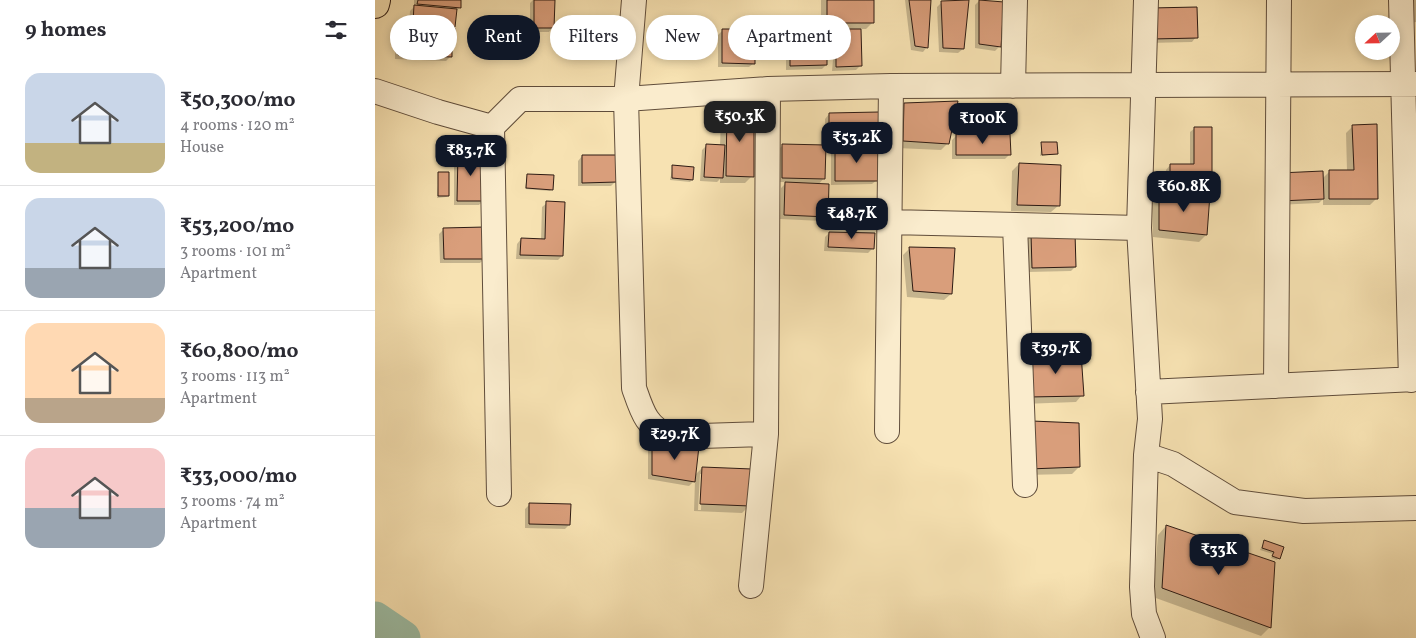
<!DOCTYPE html>
<meta charset="utf-8">
<style>
body{margin:0;font-family:Vollkorn,serif;background:#f7f7f7;color:#2b2b33;height:100vh;display:flex;flex-direction:column;font-size:19px;white-space:nowrap}
*{box-sizing:border-box;margin:0}
p{font-size:16px;color:#7c7c81}
.icon{flex:none;width:28px;height:28px;fill:none;stroke:currentColor;stroke-width:2;stroke-linecap:round;stroke-linejoin:round}
.map{position:relative;flex:1;overflow:hidden}
.drawer{display:flex;flex-direction:column;background:#fff;width:375px}
.drawer>*{flex:none}
.guide{position:absolute;left:15px;top:15px;width:475px;height:45px;display:flex;gap:10px}
.needle{width:32px;rotate:248deg}
.controls{position:absolute;left:980px;top:15px;display:grid;gap:10px}
.controls a{display:grid;place-items:center;width:45px;height:45px;border-radius:50%;background:#fff;box-shadow:0 2px 8px #0003;font-size:25px}
.price{position:absolute;translate:-50% -42px;padding:0 11px;border-radius:10px;background:#111827;color:#fff;font-size:16px;line-height:32px;filter:drop-shadow(0 1px 2px #0008)}
.price::after{content:'';position:absolute;left:50%;top:30px;width:15px;height:11px;margin-left:-8px;background:inherit;clip-path:polygon(0 0,100% 0,50% 100%)}
.price.current{background:#222;color:#fff}
ul{padding:0;list-style:none}
li{display:flex;align-items:center;gap:15px;height:125px;padding:0 25px}
li+li{border-top:1px solid #e1e1e2}
li span{display:grid;place-items:center;flex:none;width:140px;height:100px;border-radius:15px;color:#555}
li>.icon{margin-inline-start:auto}
span .icon{width:60px;height:60px;fill:#fffc;stroke-width:1}
li b{font-size:21px}
h2{display:flex;justify-content:space-between;align-items:center;height:60px;padding:0 25px;font-size:21px}
.chip{padding:0 18px;border-radius:22px;background:#fff;box-shadow:0 2px 8px #0003;font-size:18px;line-height:45px}
.chip.current{background:#111827;color:#fff}
main{display:flex;flex:1;min-height:0}
.map>svg:first-child{display:block}
</style>
<main>
<section class="drawer">
<h2>9 homes<svg class="icon" aria-label="filters" viewBox="0 0 24 24"><path d="M4 7h16M4 17h16"/><circle cx="9" cy="7" r="2"/><circle cx="15" cy="17" r="2"/></svg></h2>
<ul>
<li><span style="background:linear-gradient(#c9d6e8 70%,#c2b280 0)"><svg class="icon" aria-label="home" viewBox="0 0 24 24"><path d="M3 11l9-7 9 7M6 9v11h12V9"/></svg></span><div><b>₹50,300/mo</b><p>4 rooms · 120 m²</p><p>House</p></div></li>
<li><span style="background:linear-gradient(#c9d6e8 70%,#9aa5b1 0)"><svg class="icon" aria-label="home" viewBox="0 0 24 24"><path d="M3 11l9-7 9 7M6 9v11h12V9"/></svg></span><div><b>₹53,200/mo</b><p>3 rooms · 101 m²</p><p>Apartment</p></div></li>
<li><span style="background:linear-gradient(#ffd9b3 75%,#b9a48a 0)"><svg class="icon" aria-label="home" viewBox="0 0 24 24"><path d="M3 11l9-7 9 7M6 9v11h12V9"/></svg></span><div><b>₹60,800/mo</b><p>3 rooms · 113 m²</p><p>Apartment</p></div></li>
<li><span style="background:linear-gradient(#f6c9c9 60%,#9aa5b1 0)"><svg class="icon" aria-label="home" viewBox="0 0 24 24"><path d="M3 11l9-7 9 7M6 9v11h12V9"/></svg></span><div><b>₹33,000/mo</b><p>3 rooms · 74 m²</p><p>Apartment</p></div></li>
</ul>
</section>
<div class="map">
<svg width="1041" height="638" viewBox="0 0 1041 638">
<rect width="100%" height="100%" fill="#f7e2b2"/>
<filter id="stains"><feTurbulence type="fractalNoise" baseFrequency=".004" numOctaves="4"/><feColorMatrix values="0 0 0 0 .2 0 0 0 0 .09 0 0 0 0 .02 0 0 0 .5 -.17"/></filter>
<radialGradient id="worn" r=".72"><stop offset=".6" stop-color="#630" stop-opacity="0"/><stop offset="1" stop-color="#630" stop-opacity=".3"/></radialGradient>
<!-- shadow -->
<path fill="#0003" fill-rule="evenodd" d="M39,0H85L84,8L80,12L79,26L76,29L78,42L74,46L76,56L71,61L20,59V48L24,44H28L29,31L34,26L35,11L39,7Z
M158,0H178V27L174,32H155V3Z
M446,0H498V22L491,29H485V66L481,70L457,71L460,35L465,29L446,30Z
M530,0H554L552,47L548,52L536,50Z
M1035,0H1041V22L1036,23Z
M604,1L628,3L624,47L620,51L600,48V5Z
M567,2L588,49L583,53L564,52L562,7Z
M772,13L821,37L817,42L773,43Z
M348,30L379,63L374,67H343V35Z
M415,33L451,65L447,69L411,70V38Z
M529,104L573,143L566,150L522,148V111Z
M352,110L377,176L370,183H345V179L342,182L325,181L327,150L332,145L345,146L346,117Z
M454,114L503,138L499,143L450,144V119Z
M978,126L1002,198L995,205H948V199L944,203L901,205L947,179L955,171H972L971,133Z
M820,128L836,179L831,184L791,183V170L795,165H815V132Z
M582,135L634,155L630,159H577V140Z
M667,144L681,154L665,156Z
M408,145L449,178L443,185L452,216L447,221L405,219L406,188L412,182H403V150Z
M461,150L502,180L497,184L456,185V154Z
M83,155L108,201L104,205H79V159Z
M207,156L240,182L236,186H203V161Z
M644,164L683,206L676,212L636,211L637,171Z
M298,166L318,168L317,180L315,182L295,180Z
M64,173L73,196L71,197L62,198Z
M152,175L177,189L175,191L150,189Z
M784,196L831,235L824,242L778,237L777,203Z
M172,203L187,256L183,260L141,259L142,244L146,239L166,240L167,207Z
M69,229L110,258L105,263H65L64,234Z
M454,233L498,248L493,253L449,251L450,237Z
M657,235L700,267L696,271L653,272L652,240Z
M535,248L576,294L569,300L532,297L528,255Z
M655,354L707,395L701,402L648,404Z
M651,429L704,467L697,474L648,475Z
M278,443L319,476L327,468L374,506L367,513L319,511L320,480L314,486L273,479V448ZM325,474H327L326,510H323Z
M155,504L194,525L190,529L150,528V509Z
M791,526L895,627L886,636L778,597L783,535Z
M890,541L908,548L902,560L896,558L898,554L885,550Z"/>
<g fill="none" stroke-linecap="round" stroke-linejoin="round">
<!-- river -->
<path stroke="#9ebfa7" stroke-width="35" d="M0,619L28,638"/>
</g>
<!-- building -->
<path fill="#d99e7b" stroke="#2e1b13" d="M43,0H86V8L42,4Z
M159,0H180L179,28H159Z
M452,0H499V23H452Z
M534,0H556L553,48L540,46Z
M594,0L589,49L568,48L566,1Z
M604,0L629,2L626,47L604,44Z
M39,5L82,9L80,27L38,23Z
M822,7L823,38L777,39L776,8Z
M33,25L80,28L79,43L32,40Z
M347,29H380V64L347,63Z
M464,29H486L487,66L461,67V49H464Z
M415,32H452V65L415,66Z
M24,42L77,45V57L23,55Z
M583,101L574,144L528,141L529,103Z
M352,109H379V177L351,176Z
M504,112L505,139L454,140V113Z
M1002,124L1003,199H954V170H979L977,125Z
M819,127H837V180L795,179V164H819Z
M581,134H635L636,155H581Z
M666,142H682L683,154L667,155Z
M331,144L350,145L348,178L329,177Z
M407,144L451,145L450,179L407,178Z
M460,148H503V181H460Z
M83,153L110,154V201H82Z
M207,155H241L242,182L207,183Z
M644,163L686,165L685,206L642,205Z
M297,165L319,167L318,180L297,178Z
M948,171L949,199L905,201L904,173Z
M63,172H74V196H63Z
M152,174L179,175L178,190L151,188Z
M410,182L454,184L453,217L409,215Z
M835,194L832,235L784,230V195Z
M171,201L190,202L188,256L145,255L146,238L170,239Z
M110,227L111,259H69L68,228Z
M454,232L500,233L499,249L453,247Z
M700,233L701,267L657,268L656,234Z
M534,247L580,248L577,294L538,291Z
M655,353H706L709,396L654,397Z
M657,421L704,423L705,467L654,469Z
M277,442L324,446L320,482L277,475Z
M327,467L377,469L375,506L325,504Z
M154,503L196,504L195,525L154,524Z
M791,525L900,562L896,628L787,588Z
M889,540L909,547L905,559L897,556L899,552L887,548Z"/>
<g fill="none" stroke-linecap="round" stroke-linejoin="round">
<!-- minor casing -->
<g stroke="#604d3b" stroke-width="26">
<path id="minor" d="M259,0L251,99L259,388C267,411 271,427 295,437L391,434
M771,0L764,228L775,419L771,455L767,587L769,614L778,638
M1026,0L1036,380
M638,86L640,0
M0,91L63,112L117,127L145,99H251L393,89L516,86L1041,84
M117,127L124,494
M514,222L764,228
M640,225L650,485
M901,386L904,0
M773,392L1041,379
M512,431L516,86
M771,455L798,464L860,502L929,511L1041,508
M376,586L391,434L393,89"/>
</g>
<!-- trunk casing -->
<g stroke="#2e1b13" stroke-width="30">
<path id="trunk" d="M0,4L1,0"/>
</g>
<!-- minor -->
<use href="#minor" stroke="#faeccd" stroke-width="24"/>
<!-- trunk -->
<use href="#trunk" stroke="#f7e2b2" stroke-width="28"/>
</g>
<rect width="100%" height="100%" filter="url(#stains)"/>
<rect width="100%" height="100%" fill="url(#worn)"/>
</svg>
<div class="controls">
<a><svg class="needle" viewBox="-14 -14 28 28"><path d="M0-13l5 13h-10z" fill="#e53935"/><path d="M0 13l5-13h-10z" fill="#7c7c81"/></svg></a>
</div>
<b class="price current" style="left:365px;top:143px">₹50.3K</b>
<b class="price" style="left:608px;top:145px">₹100K</b>
<b class="price" style="left:482px;top:164px">₹53.2K</b>
<b class="price" style="left:96px;top:177px">₹83.7K</b>
<b class="price" style="left:809px;top:213px">₹60.8K</b>
<b class="price" style="left:477px;top:240px">₹48.7K</b>
<b class="price" style="left:681px;top:375px">₹39.7K</b>
<b class="price" style="left:300px;top:461px">₹29.7K</b>
<b class="price" style="left:844px;top:576px">₹33K</b>
<div class="guide">
<a class="chip">Buy</a>
<a class="chip current">Rent</a>
<a class="chip">Filters</a>
<a class="chip">New</a>
<a class="chip">Apartment</a>
</div>
</div>
</main>
